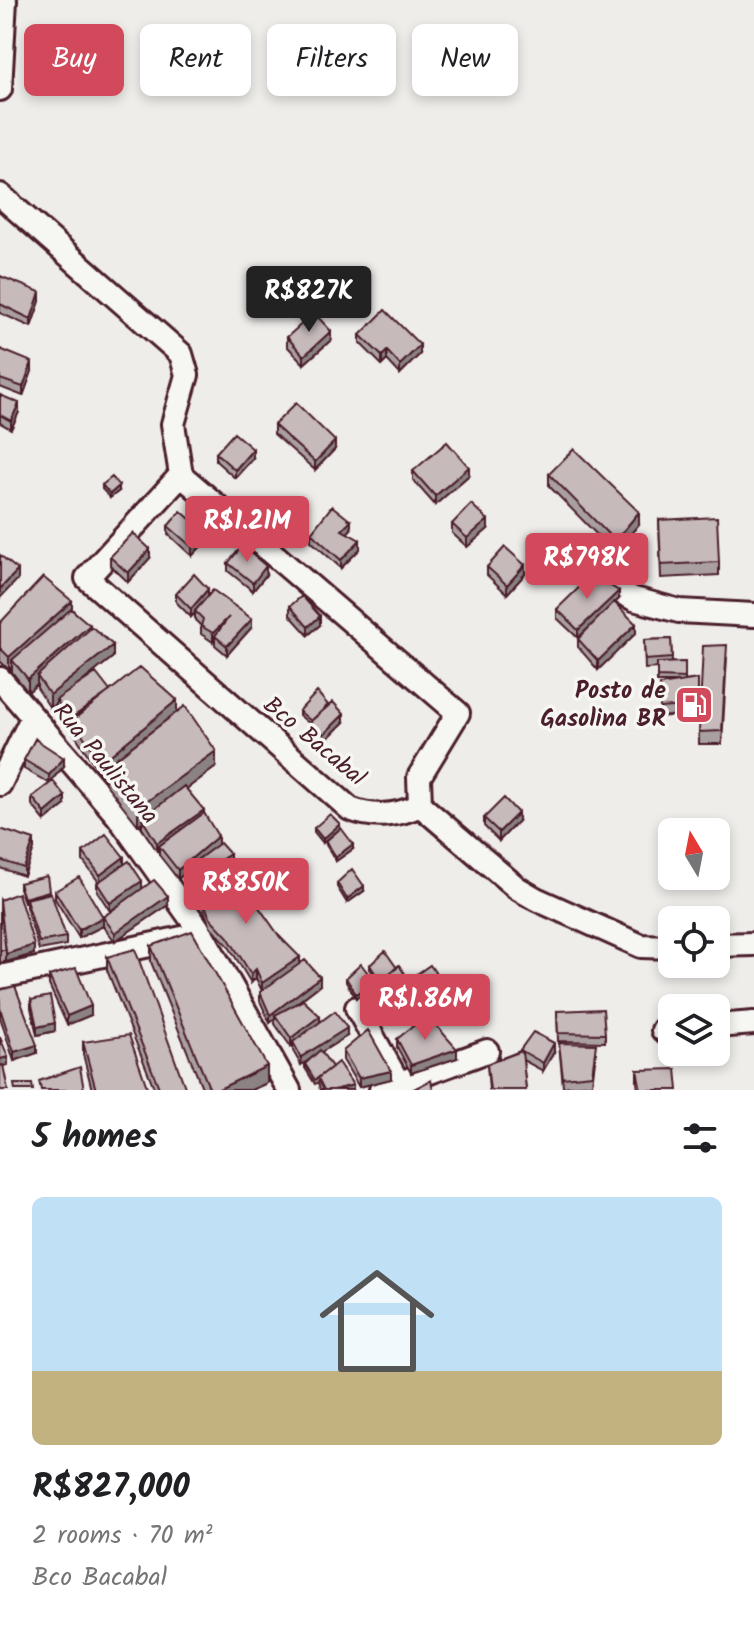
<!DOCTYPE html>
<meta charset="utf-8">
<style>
body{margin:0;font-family:Kalam,sans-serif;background:#f6f6f6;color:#202124;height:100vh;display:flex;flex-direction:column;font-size:30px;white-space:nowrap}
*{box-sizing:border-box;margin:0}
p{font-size:26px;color:#757577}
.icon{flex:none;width:44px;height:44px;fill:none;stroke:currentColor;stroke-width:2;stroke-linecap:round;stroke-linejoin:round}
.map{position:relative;height:1090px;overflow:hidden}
.side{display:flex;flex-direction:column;background:#fff;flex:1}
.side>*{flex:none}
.hud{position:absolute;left:24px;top:24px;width:706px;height:72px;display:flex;gap:16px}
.needle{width:52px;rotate:350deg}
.buttons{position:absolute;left:658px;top:818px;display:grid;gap:16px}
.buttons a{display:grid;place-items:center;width:72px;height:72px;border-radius:12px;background:#fff;box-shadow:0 4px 12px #0003;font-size:40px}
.price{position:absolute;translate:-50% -68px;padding:0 18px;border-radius:8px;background:#d1495b;color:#fff;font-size:26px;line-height:52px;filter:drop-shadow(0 2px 4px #0008)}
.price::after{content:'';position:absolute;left:50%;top:48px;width:24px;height:18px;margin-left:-12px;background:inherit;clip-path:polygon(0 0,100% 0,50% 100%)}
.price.selected{background:#222;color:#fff}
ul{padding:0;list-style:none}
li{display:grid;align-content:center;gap:16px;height:424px;padding:0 32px}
li span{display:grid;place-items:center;height:248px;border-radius:12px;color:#555}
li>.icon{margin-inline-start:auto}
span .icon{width:144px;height:144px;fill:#fffc;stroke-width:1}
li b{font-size:34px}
h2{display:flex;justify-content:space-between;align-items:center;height:96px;padding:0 32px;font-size:34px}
.pill{padding:0 28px;border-radius:12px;background:#fff;box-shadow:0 4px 12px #0003;font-size:28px;line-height:72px}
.pill.selected{background:#d1495b;color:#fff}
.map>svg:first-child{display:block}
</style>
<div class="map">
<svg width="754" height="1090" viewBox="0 0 754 1090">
<rect width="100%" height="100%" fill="#efedea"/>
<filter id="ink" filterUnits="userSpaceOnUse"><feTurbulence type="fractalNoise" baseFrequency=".0125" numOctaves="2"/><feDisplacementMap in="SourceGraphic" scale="16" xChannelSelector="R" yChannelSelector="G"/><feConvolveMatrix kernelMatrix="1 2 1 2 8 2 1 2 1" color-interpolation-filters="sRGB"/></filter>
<g filter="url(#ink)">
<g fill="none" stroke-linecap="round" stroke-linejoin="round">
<!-- minor casing -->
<g stroke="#4a1f2b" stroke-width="28">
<path id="minor" d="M0,89L5,0
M0,195L181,354L187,375L173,424L181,475L458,713L419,777L420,805C398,816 373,818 350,809L87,578L181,475
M544,553L634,599L679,611L754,615
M0,679L118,816L202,934L289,1090
M0,784L32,718
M420,805L517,888L536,899L641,946L672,947
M716,945L754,944
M0,977L187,937
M357,1008L399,1084
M716,1026L754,1023
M663,1030L672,1029
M381,1090L487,1051"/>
</g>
<!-- minor -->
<use href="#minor" stroke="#f6f6f2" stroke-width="22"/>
</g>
<!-- wall -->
<path fill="#aaa0a1" stroke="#4a1f2b" stroke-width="2" d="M0,276L40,301L31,327L0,313Z
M360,335L420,354L400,374L387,360L382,365L360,343Z
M287,337L331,340L304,364L287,346Z
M0,349L32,371L23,396L0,387Z
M0,395L19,412L11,429L0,423Z
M274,425L335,449L315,470L274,434Z
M216,453L253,458L235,478L216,461Z
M413,471L469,475L435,505L413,480Z
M549,474L639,524L615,553L549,486Z
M102,485L119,491L110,498L102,489Z
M659,520L719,562V575L661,578Z
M452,524L488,529L467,547L452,533Z
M168,526L206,541L192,556L168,534Z
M351,529L347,533L360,549L341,568L311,541V533Z
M110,557L150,558L128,582L110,565Z
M228,563L266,575L253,591L228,571Z
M487,567L525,574L507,594L487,575Z
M176,594L208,595L252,627L227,655L215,645V639L213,642L201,634V626L195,620V613L191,617L176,602Z
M619,599L615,603L636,633L598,670L578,647V638L557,618V609Z
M290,606L320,625L308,635L290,615Z
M72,609L90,629L113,657L80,683L110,691L177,712L216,767L186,789L204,813L218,844L230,863L200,882L193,871V866L178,879L159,855V850L157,851L142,828V821L138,825L105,783V772L101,775L73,732V726L70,728L56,709V703L50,708L37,688V684L28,692L12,672V667L9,670L0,661V623Z
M671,639L672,663L685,662V681L698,679V713L660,717V685L679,682H657V668L645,669L644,640Z
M727,657L722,744H699V732Z
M299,711L344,722L324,742L310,731V724L299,715Z
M24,760L64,766L49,783L24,769Z
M32,797L65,805L45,821L32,805Z
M484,818L518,821L499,841L484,826Z
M314,828L340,829L323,843L314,832Z
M0,829L34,849L24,876L0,868Z
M326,841L353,849L336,861L326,845Z
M83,852L124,865L142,889L168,905L115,941L103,926V917L127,900L110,911L97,891V883L98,881L83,861Z
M19,883L49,894L66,937V945L39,950L26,907V902H24L19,888Z
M337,883L364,891L347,903L337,887Z
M199,889L280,937L320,985L294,1005L320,1022L347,1036L321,1052L332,1067L353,1090H320L318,1082L315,1084L305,1068V1064L308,1061L301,1065L293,1051V1045L291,1047L275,1024V1019L270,1023L260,1001V992L262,991L256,978L251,983L228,945L210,926L199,897Z
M55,891L103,926L79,938L55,899Z
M0,900L34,954L0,963Z
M151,946L267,1083L251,1090H203L151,962Z
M107,957L186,1090H155L107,970Z
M370,965L414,997L377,1024L363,1005V997L379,983L370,969Z
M417,974L444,990L432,999L417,978Z
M49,976L91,1015L67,1025L49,985Z
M346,978L374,986L356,998L346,982Z
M0,990L37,1053L14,1061L0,1017Z
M31,1000L55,1031L37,1035L31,1008Z
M557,1011L605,1034V1042L558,1041Z
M397,1039L457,1058L411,1073L397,1047Z
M83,1042L148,1090H92L83,1054Z
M559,1043L596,1053L592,1084L563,1087Z
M520,1050L554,1052L543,1071L523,1060L526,1090H489L487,1064L520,1051Z
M343,1051L391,1079L359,1087L343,1060Z
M637,1070L678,1090H638L637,1082Z"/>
<!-- shaded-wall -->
<path fill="#8b8283" stroke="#4a1f2b" stroke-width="2" d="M40,292V301L31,327V319Z
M331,331V340L304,364V356Z
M420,345V354L400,374V365Z
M387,351V360L382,365V356Z
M32,362V371L23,396V387Z
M19,403V412L11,429V421Z
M335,441V449L315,470V462Z
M253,449V458L235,478V470Z
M469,467V475L435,505V496Z
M119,486V491L110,498V494Z
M639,512V524L615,553V541Z
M488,520V529L467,547V538Z
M351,521V529L342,539V530Z
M206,533V541L192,556V547Z
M360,540V549L341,568V560Z
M150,549V558L128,582V573Z
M525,565V574L507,594V585Z
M266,566V575L253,591V583Z
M18,570V579L0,598V589Z
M208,589V598L195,611V613L191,617V609Z
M619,591V599L578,638V630Z
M72,601V613L12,660V667L9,670V657Z
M320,616V625L308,635V627Z
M229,617L215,636V639L213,642V633Z
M252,619V627L227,655V646Z
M636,624V633L598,670V661Z
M90,625V638L37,676V684L28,692V679Z
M113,645V657L57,702L56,700V703L50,708V695Z
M111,692L73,720V726L70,728V719Z
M177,700V712L105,767V772L101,775V763Z
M344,714V722L324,742V734Z
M216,751V767L138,825V808Z
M64,758V766L49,783V775Z
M65,796V805L45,821V813Z
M204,810V818L159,846V850L157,851V843Z
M518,813V821L499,841V832Z
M340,824V829L323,843V839Z
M218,836V845L193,863V866L178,879V870Z
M34,840V849L24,876V868Z
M353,844V849L336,861V857Z
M230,854V863L200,882V873Z
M124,857V866L100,884V875Z
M142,881V890L110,911V903Z
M364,886V891L347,903V899Z
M49,891V895L26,899V902H24V898Z
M168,896V905L115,941V933Z
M103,917V926L79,938V930Z
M34,945V954L6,962V954Z
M300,957V966L262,992V983Z
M256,969V978L251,983V974Z
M320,977V985L277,1018L275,1015V1019L270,1023V1015Z
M374,981V986L356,998V994Z
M444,985V990L432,999V995Z
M414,989V997L377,1024V1015Z
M91,1006V1015L67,1025V1016Z
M320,1016V1025L293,1042V1045L291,1047V1038Z
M55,1023V1031L37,1035V1027Z
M347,1028V1036L301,1065V1057Z
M554,1043V1052L543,1071V1063Z
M37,1045V1053L14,1061V1052Z
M457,1049V1058L411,1073V1065Z
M8,1057V1065L0,1067V1059Z
M267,1066V1083L251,1090H217Z
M391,1071V1079L359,1087V1078Z
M353,1085V1090H334Z"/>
<!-- building -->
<path fill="#c6babb" stroke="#4a1f2b" stroke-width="2" d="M0,276L40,292L31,319L0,304Z
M385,310L420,345L400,365L387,351L382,356L360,335Z
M314,313L331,331L304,356L287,337Z
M0,349L32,362L23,387L0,379Z
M0,395L19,403L11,421L0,415Z
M296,403L335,441L315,462L274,425Z
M234,433L253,449L235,470L216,453Z
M447,442L469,467L435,496L413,471Z
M574,449L639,512L615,541L549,474Z
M112,477L119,486L110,494L102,485Z
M471,504L488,520L467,538L452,524Z
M332,506L351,521L342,530L360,540L341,560L311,533Z
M181,511L206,533L192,547L168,526Z
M717,517L719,562L661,565L659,520Z
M133,533L150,549L128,573L110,557Z
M242,546L266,566L253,583L228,563Z
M505,547L525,565L507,585L487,567Z
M0,555L18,570L0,589Z
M194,574L208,589L191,609L176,594Z
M592,575L619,591L578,630L557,609Z
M43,577L72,601L9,657L0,648V623Z
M213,590L252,619L227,646L215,636L229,617L213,633L201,626L203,619L195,611Z
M302,596L320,616L308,627L290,606Z
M614,602L636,624L598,661L578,639Z
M71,609L90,625L28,679L12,660Z
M92,627L113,645L50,695L37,676Z
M671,639L672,658L645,660L644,640Z
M727,645L722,731L699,732L703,646Z
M685,662V678L657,677V663Z
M140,667L177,700L101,763L73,720Z
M96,673L110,691L70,719L56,700Z
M698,679V705L660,708V685Z
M317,692L328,705L311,721L299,711Z
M333,702L344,714L324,734L310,722Z
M185,706L216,751L138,808L105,767Z
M35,739L64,758L49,775L24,760Z
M53,781L65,796L45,813L32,797Z
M184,786L204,810L157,843L142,819Z
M504,798L518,813L499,832L484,818Z
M204,813L218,836L178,870L159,846Z
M330,814L340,824L323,839L314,828Z
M341,828L353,844L336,857L326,841Z
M0,829L34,840L24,868L0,860Z
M106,834L124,857L100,875L83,852Z
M220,843L230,854L200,873L193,863Z
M129,861L142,881L110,903L97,883Z
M230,866L280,937L300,957L262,983L256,969L251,974L228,937L210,918L199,889Z
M352,869L364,886L347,899L337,883Z
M47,876L49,891L24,898L19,883Z
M79,877L103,917L79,930L55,891Z
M154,880L168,896L115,933L103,917Z
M18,893L34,945L6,954L0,900Z
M51,893L66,937L39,942L26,899Z
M0,907L6,950H0Z
M192,931L267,1066L217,1090H210L151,946Z
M135,949L186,1090H160L107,957Z
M385,951L397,968L380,981L370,965Z
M305,960L320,977L270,1015L260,992Z
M361,964L374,981L356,994L346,978Z
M399,965L414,989L377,1015L363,997Z
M430,965L444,985L432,995L417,974Z
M76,968L91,1006L67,1016L49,976Z
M15,986L37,1045L14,1052L0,1008V990Z
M50,996L55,1023L37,1027L31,1000Z
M303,1000L320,1016L291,1038L275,1015Z
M603,1009L605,1034L558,1033L557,1011Z
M335,1011L347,1028L301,1057L293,1042Z
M427,1015L457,1049L411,1065L397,1039Z
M368,1030L391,1071L359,1078L343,1051Z
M533,1032L554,1043L543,1063L520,1050Z
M129,1035L148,1090H96L83,1042Z
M0,1037L8,1057L0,1059Z
M559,1043L596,1044L592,1075L563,1078Z
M320,1050L332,1067L315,1080L305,1064Z
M522,1051L526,1090H490L487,1064Z
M338,1062L353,1085L334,1090H324L318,1078Z
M3,1065L8,1090H0V1066Z
M80,1067L84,1090H41L39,1081Z
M676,1069L678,1090H641L637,1070Z
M431,1080L433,1090H412Z
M14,1084H32L33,1090H15Z"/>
</g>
<!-- icons -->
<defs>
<g id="fuel-square" transform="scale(2)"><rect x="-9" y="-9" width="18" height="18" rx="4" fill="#d1495b" stroke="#f6f6f2"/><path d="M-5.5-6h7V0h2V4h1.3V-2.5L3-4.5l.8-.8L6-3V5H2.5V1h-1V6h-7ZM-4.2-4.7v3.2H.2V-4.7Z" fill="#fff"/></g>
</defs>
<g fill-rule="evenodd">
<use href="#fuel-square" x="694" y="705"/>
</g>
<g text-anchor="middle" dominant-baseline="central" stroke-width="7" stroke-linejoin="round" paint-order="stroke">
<!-- poi labels -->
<g font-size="24" font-weight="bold" fill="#4a1f2b" stroke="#f6f6f2" text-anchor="end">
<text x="666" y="691">Posto de<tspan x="666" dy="28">Gasolina BR</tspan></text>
</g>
<!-- street labels -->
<g font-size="24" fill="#4a1f2b" stroke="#f6f6f2">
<text transform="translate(314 742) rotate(40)">Bco Bacabal</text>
<text transform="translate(105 764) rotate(50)">Rua Paulistana</text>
</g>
</g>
</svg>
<div class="buttons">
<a><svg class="needle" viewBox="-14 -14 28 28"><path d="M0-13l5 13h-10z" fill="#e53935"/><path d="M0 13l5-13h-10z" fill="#757577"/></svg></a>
<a><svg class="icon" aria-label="locate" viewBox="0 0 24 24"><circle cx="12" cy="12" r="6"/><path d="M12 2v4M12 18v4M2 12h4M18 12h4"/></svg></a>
<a><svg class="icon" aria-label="layers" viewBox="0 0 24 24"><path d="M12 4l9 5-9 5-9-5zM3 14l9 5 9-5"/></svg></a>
</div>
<b class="price selected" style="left:309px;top:334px">R$827K</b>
<b class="price" style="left:247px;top:564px">R$1.21M</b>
<b class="price" style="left:587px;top:601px">R$798K</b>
<b class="price" style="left:246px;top:926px">R$850K</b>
<b class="price" style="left:425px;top:1042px">R$1.86M</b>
<div class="hud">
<a class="pill selected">Buy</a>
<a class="pill">Rent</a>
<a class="pill">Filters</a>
<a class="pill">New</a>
</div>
</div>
<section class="side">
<h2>5 homes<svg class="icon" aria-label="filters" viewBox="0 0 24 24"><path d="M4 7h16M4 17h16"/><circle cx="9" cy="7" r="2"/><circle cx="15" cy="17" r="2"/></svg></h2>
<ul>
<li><span style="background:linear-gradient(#bfe0f5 70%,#c2b280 0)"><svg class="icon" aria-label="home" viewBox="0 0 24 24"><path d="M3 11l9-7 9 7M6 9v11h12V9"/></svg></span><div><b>R$827,000</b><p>2 rooms · 70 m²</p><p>Bco Bacabal</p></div></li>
</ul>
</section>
